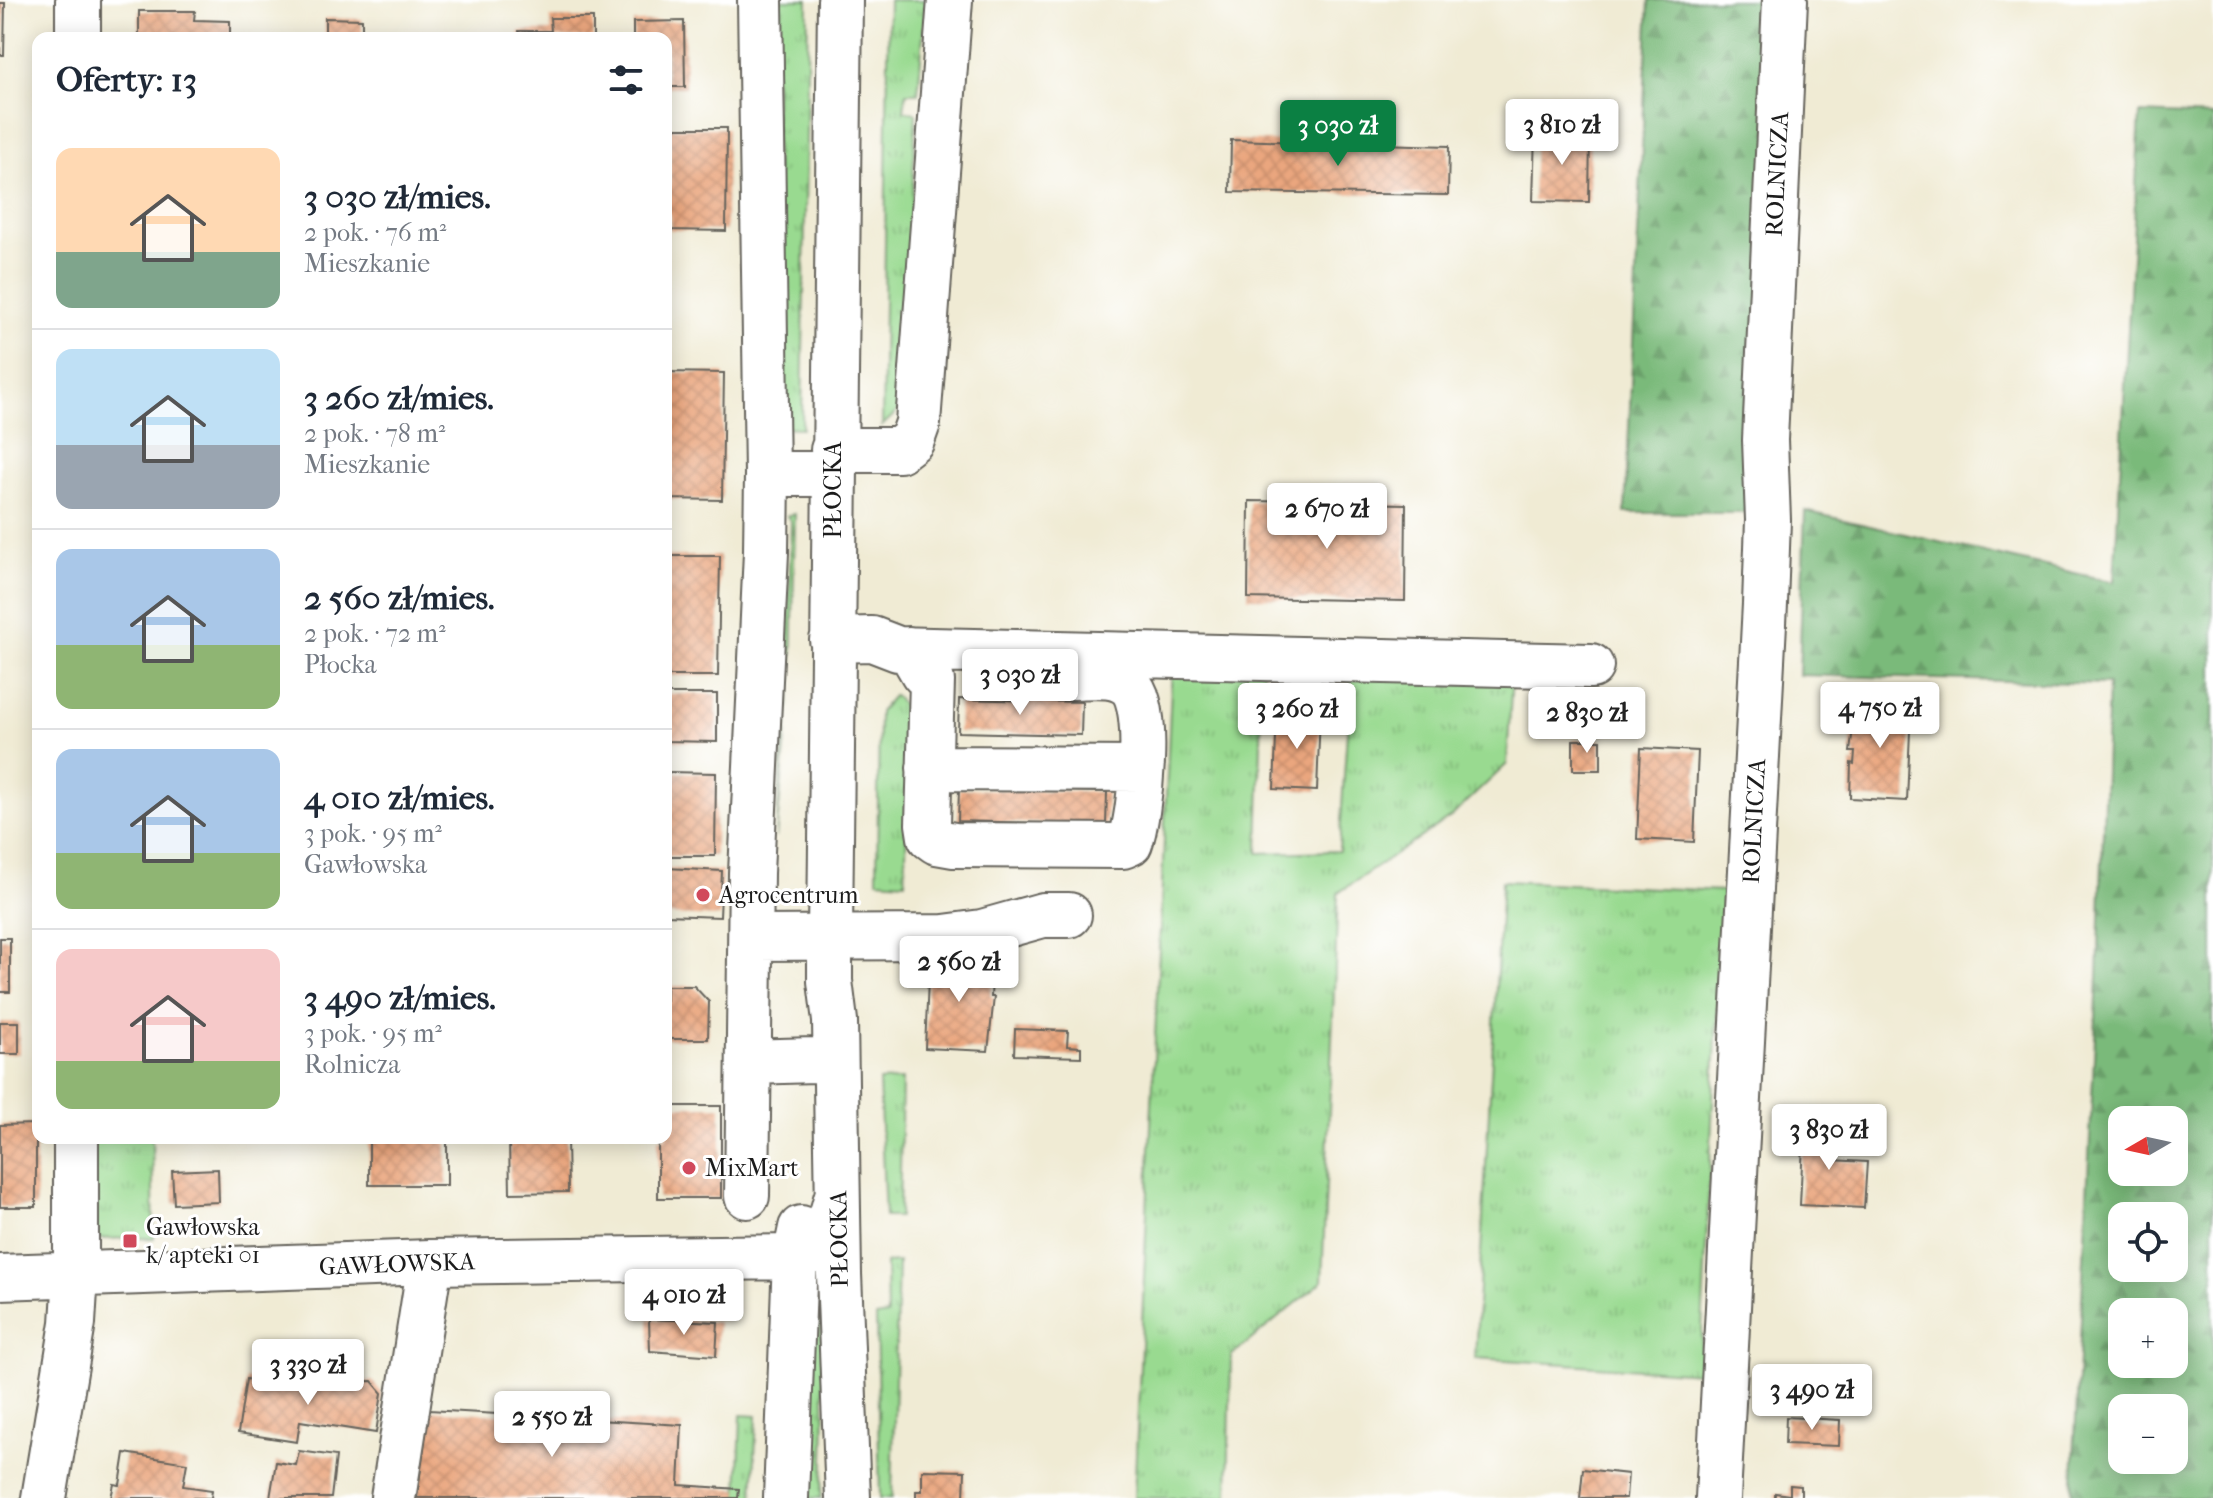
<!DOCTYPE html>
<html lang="pl">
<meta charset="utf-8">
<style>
body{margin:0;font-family:"IM FELL French Canon",serif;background:#f2f2f3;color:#1f2937;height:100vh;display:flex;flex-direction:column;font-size:30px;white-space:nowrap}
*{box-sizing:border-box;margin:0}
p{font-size:26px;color:#747a83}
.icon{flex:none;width:44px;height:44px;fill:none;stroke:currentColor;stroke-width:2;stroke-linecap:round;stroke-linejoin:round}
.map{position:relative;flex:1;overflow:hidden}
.panel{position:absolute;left:32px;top:32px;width:640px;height:1112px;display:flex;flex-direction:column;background:#fff;border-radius:16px;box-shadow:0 4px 20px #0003}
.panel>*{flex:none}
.needle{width:52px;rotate:261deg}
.buttons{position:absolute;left:2108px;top:1106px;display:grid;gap:16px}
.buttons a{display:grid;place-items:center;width:80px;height:80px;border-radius:16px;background:#fff;box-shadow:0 4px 20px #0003;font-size:40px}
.price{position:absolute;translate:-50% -68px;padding:0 18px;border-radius:8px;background:#fff;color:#222;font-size:26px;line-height:52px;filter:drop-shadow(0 2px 4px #0008)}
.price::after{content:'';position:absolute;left:50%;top:48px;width:24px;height:18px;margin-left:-12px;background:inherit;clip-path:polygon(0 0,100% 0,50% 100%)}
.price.current{background:#0b8043;color:#fff}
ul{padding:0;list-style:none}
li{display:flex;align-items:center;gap:24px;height:200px;padding:0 24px}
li+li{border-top:2px solid #e0e1e3}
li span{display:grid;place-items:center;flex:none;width:224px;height:160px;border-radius:16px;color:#555}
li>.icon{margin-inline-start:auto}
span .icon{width:96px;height:96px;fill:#fffc;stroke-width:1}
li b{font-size:34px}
h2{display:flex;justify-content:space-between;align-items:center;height:96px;padding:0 24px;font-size:34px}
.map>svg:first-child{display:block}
</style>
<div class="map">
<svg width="2213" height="1498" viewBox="0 0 2213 1498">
<defs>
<pattern id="grass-tufts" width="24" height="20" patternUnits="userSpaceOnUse" patternTransform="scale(2)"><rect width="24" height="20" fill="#99da90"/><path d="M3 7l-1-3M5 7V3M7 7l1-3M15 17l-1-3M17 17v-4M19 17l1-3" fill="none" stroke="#83ba7c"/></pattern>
<pattern id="forest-firs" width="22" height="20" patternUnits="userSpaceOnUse" patternTransform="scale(2)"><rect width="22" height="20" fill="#7aba7a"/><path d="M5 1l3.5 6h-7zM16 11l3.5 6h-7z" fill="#699f69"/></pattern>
<pattern id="building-cross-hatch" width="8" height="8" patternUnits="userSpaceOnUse" patternTransform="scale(2)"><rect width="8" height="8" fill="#eaa67e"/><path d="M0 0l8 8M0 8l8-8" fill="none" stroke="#c88e6c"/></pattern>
</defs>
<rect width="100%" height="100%" fill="#fff"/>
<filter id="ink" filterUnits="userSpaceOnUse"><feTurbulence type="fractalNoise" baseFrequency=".0125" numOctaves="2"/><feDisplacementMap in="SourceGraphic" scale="16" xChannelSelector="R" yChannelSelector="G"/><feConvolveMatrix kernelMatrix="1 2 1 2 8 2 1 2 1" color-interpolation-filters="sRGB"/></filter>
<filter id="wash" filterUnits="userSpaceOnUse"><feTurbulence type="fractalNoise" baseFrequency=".006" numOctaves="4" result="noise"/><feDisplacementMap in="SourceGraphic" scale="32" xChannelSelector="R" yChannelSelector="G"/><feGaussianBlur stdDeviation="1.8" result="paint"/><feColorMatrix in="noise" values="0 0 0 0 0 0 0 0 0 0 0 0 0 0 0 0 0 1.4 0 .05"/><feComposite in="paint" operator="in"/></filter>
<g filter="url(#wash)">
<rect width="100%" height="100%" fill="#f0ebd4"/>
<!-- grass -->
<path fill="url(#grass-tufts)" stroke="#5a7b56" stroke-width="2" d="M774,0H808L802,428L779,427Z
M889,0H926L918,93H906L904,111L916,113L903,400L896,413L882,426Z
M795,514L792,678L776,838L787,696L791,522L787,516Z
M1172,665L1263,666L1258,853L1339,851L1351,672L1512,674L1507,764L1452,816L1338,893L1322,1282L1231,1356L1228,1498H1134Z
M894,695L911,714L905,882L877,880L879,712Z
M1502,881L1723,891L1700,1373L1475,1358Z
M902,1080L899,1217H885L879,1081Z
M90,1138H152L154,1238L90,1239Z
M898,1262L892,1498H880L876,1317L887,1315L886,1263Z
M816,1321H821C823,1380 828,1439 821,1498H807L813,1325Z
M741,1415L757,1416L753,1498H738Z"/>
<!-- forest -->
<path fill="url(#forest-firs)" stroke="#4b6b4b" stroke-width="2" fill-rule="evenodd" d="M1649,0H1775L1752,513H1625Z
M2140,113L2213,116V1498H2072L2098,977L2108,684L1799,675L1805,511L2114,582ZM2122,1120H2174V1172H2122ZM2122,1216H2174V1268H2122ZM2122,1312H2174V1364H2122ZM2122,1408H2174V1460H2122Z"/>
<g id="blocks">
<!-- building -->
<path fill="url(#building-cross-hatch)" d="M0,3H5L4,55H0Z
M139,11H195L194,20L230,21V38H139Z
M325,18L362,19V38H325Z
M550,18H593V38H519V31H551Z
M684,21L685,87H666V38H633V22Z
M670,128H727L726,231L670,230V213H666V187H670Z
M1535,132L1590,133L1589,202L1533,201Z
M1231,140L1449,146L1448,195L1230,192Z
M666,372L724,373L722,500L666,499Z
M1249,501L1406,504L1405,601L1248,598Z
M666,556H720L718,676H666Z
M666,694H717V742L666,741Z
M1857,695L1905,698L1904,731H1910L1907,801L1850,798L1851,763L1854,764L1855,752H1850Z
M959,699L1082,702L1081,735L958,732Z
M1277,711L1320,713L1317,791L1274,789Z
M1573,740H1601V770H1573Z
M1641,748L1698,751L1694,842L1637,839Z
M666,772L716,773L715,856H666Z
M959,789L1107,792L1106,825L958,821Z
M666,868L722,871L720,917L666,915Z
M0,938H10V992H0Z
M929,957L993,960L991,997H994L988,1051L925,1048Z
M666,986H694L709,1002L708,1039H666Z
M0,1022H19V1054H0Z
M1015,1029L1068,1031L1067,1046L1081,1047V1057L1014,1055Z
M666,1106H721V1198H658V1138H666Z
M1804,1123L1834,1125L1832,1160L1867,1162L1864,1208L1800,1205Z
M36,1124V1207H0V1125Z
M369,1138H447V1185H369Z
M529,1138H567L568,1192L510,1193L509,1139Z
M218,1169L219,1202L174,1204L172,1171Z
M649,1319L718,1322L716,1356L650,1351Z
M246,1379L290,1384L372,1381L382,1393L376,1433L300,1421L297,1442L238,1433Z
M429,1410L682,1425L679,1485L739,1489L738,1498H417Z
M1786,1417L1840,1420L1839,1446L1785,1444Z
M299,1451L336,1456L331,1498H270L276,1462L296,1465Z
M125,1453L187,1463L183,1486L212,1490L211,1498H111L114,1484L120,1485Z
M1583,1469L1628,1474L1626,1498H1580Z
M922,1470L965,1471L964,1498H916V1491H922Z
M1790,1485L1801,1486V1498H1775V1493L1790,1495Z"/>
</g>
</g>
<g filter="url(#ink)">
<use href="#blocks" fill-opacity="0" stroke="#66645c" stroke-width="2"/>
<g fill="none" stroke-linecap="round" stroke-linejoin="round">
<!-- minor casing -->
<g stroke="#66645c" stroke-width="48">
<path id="minor" d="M760,0L767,474H833
M840,0L830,936V981L835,1021L839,1274L848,1498
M78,38V0
M833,450H899L912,440L918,423L950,0
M832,640L872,639L898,649L931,650L1591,666
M909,649L923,673L932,681L928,824L930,837L937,842L954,845L1123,846L1130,843C1140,815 1152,706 1130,686C1114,672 1091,677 1071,677
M929,768L1141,769
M752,938L944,937L982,932L1043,915H1069
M749,1062L814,1060
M747,1196L751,873L766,552L767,474
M0,1277L430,1262L795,1257C821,1247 830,1224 836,1199
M44,1498L73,1323L76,1274V1138
M393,1498L430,1262
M786,1498L795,1257L801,1228
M1718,1498L1765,604L1768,520L1765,440L1785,0"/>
</g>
<!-- minor -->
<use href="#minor" stroke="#fff" stroke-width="44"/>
</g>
</g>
<!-- markers -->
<g fill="#d1495b" stroke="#fff" stroke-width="3">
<circle cx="703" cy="895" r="8"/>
<circle cx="689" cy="1168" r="8"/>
<rect x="122" y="1233" width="16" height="16" rx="4"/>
</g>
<g text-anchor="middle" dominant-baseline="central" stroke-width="6" stroke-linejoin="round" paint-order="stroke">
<!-- street labels -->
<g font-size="24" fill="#1c1c1c" stroke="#fff">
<text transform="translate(1777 174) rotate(-87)">ROLNICZA</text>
<text transform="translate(833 490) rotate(-90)">PŁOCKA</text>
<text transform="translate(1754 821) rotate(-87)">ROLNICZA</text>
<text transform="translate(839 1239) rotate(-91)">PŁOCKA</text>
<text transform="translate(397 1264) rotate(-2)">GAWŁOWSKA</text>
</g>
<!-- poi labels -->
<g font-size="24" fill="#1c1c1c" stroke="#fff" text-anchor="start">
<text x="719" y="895">Agrocentrum</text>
<text x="705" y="1168">MixMart</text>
<text x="146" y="1227">Gawłowska<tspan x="146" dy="28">k/ apteki 01</tspan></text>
</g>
</g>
</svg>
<div class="buttons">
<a><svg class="needle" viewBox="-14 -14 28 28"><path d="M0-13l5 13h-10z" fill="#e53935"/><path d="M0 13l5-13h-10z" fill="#747a83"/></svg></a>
<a><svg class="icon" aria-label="locate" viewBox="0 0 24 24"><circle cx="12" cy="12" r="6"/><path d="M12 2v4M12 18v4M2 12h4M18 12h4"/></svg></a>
<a>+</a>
<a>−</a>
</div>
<b class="price" style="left:1562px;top:167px">3 810 zł</b>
<b class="price current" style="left:1338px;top:168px">3 030 zł</b>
<b class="price" style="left:1327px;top:551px">2 670 zł</b>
<b class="price" style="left:1020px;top:717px">3 030 zł</b>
<b class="price" style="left:1880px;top:750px">4 750 zł</b>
<b class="price" style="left:1297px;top:751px">3 260 zł</b>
<b class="price" style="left:1587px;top:755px">2 830 zł</b>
<b class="price" style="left:959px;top:1004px">2 560 zł</b>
<b class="price" style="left:1829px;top:1172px">3 830 zł</b>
<b class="price" style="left:684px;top:1337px">4 010 zł</b>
<b class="price" style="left:308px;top:1407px">3 330 zł</b>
<b class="price" style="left:1812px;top:1432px">3 490 zł</b>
<b class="price" style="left:552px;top:1459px">2 550 zł</b>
<section class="panel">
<h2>Oferty: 13<svg class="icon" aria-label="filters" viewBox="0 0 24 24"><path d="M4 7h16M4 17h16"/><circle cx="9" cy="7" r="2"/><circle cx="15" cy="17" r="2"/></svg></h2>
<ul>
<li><span style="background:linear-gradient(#ffd9b3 65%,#7fa58c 0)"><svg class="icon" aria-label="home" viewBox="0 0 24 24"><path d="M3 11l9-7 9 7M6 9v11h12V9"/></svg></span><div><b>3 030 zł/mies.</b><p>2 pok. · 76 m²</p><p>Mieszkanie</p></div></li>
<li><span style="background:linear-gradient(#bfe0f5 60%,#9aa5b1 0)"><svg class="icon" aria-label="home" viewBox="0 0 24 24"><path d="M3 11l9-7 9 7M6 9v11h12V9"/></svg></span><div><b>3 260 zł/mies.</b><p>2 pok. · 78 m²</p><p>Mieszkanie</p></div></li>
<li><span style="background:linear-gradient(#a9c7e8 60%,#8fb573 0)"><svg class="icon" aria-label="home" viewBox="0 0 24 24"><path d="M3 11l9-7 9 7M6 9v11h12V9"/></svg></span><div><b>2 560 zł/mies.</b><p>2 pok. · 72 m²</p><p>Płocka</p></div></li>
<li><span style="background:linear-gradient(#a9c7e8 65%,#8fb573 0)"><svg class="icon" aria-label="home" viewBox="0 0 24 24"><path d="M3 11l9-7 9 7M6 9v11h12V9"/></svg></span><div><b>4 010 zł/mies.</b><p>3 pok. · 95 m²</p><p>Gawłowska</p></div></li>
<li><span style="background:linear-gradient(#f6c9c9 70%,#8fb573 0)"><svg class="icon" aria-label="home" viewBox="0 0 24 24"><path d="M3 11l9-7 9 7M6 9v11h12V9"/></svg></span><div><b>3 490 zł/mies.</b><p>3 pok. · 95 m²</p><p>Rolnicza</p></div></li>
</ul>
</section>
</div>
